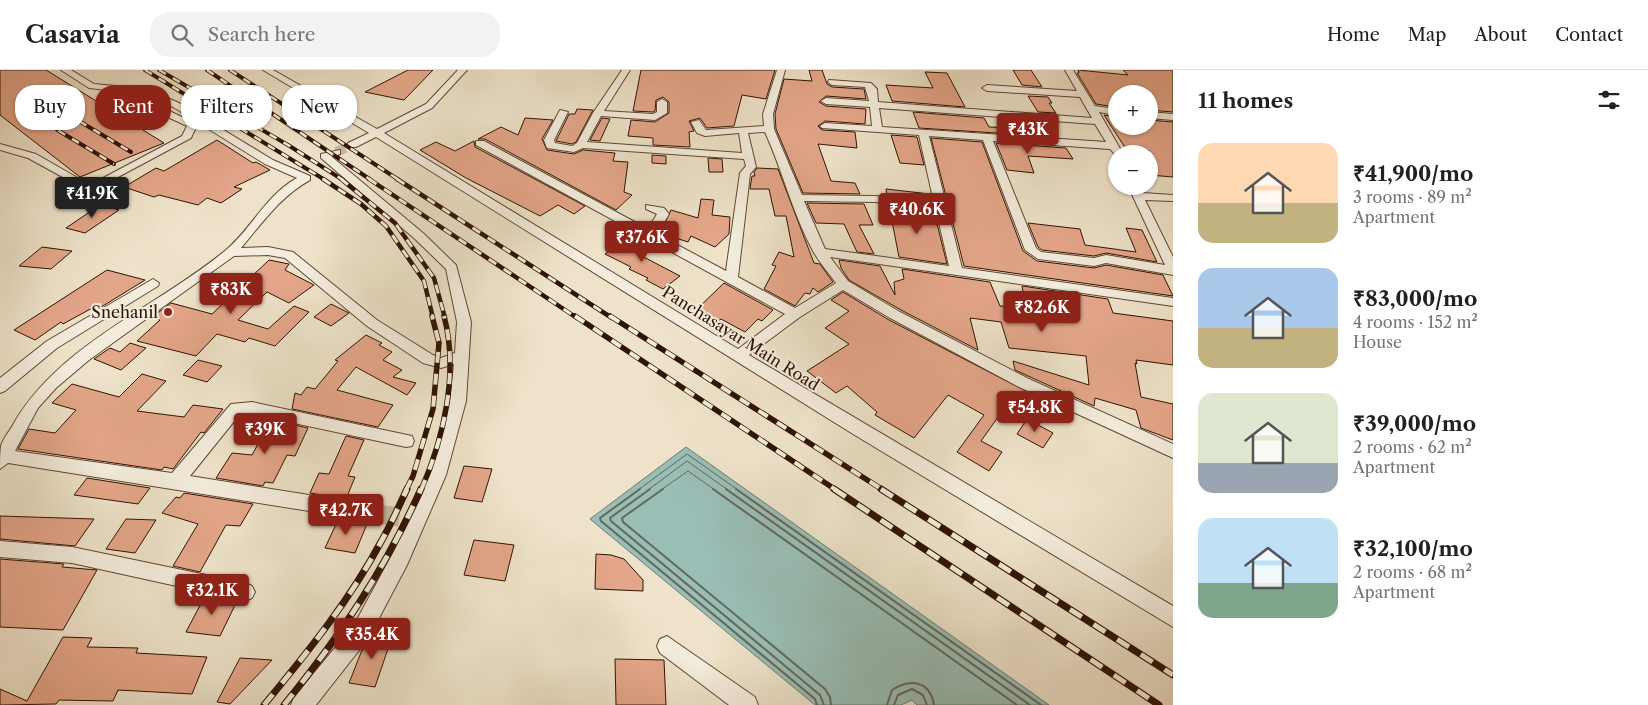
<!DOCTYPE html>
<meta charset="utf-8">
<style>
body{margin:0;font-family:"Libre Caslon Text",serif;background:#f2f2f2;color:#202124;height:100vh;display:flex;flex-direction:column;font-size:19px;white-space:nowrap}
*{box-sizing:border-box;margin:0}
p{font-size:16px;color:#757577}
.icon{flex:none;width:28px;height:28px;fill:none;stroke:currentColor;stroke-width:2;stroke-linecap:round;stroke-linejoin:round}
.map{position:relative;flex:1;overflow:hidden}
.sheet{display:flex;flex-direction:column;background:#fff;width:475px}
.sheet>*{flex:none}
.hud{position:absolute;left:15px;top:15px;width:475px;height:45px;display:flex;gap:10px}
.tools{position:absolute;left:1108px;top:15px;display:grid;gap:10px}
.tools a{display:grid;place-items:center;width:50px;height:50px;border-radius:50%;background:#fff;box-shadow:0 1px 4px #0004;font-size:25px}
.price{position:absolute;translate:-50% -42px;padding:0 11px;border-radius:5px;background:#8f2418;color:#fff;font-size:16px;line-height:32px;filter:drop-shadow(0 1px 2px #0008)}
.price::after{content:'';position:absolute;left:50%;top:30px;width:15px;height:11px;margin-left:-8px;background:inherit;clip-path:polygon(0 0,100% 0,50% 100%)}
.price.on{background:#222;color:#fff}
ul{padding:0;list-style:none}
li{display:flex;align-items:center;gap:15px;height:125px;padding:0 25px}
li span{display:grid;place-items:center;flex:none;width:140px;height:100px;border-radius:15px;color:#555}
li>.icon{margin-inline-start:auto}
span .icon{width:60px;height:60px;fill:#fffc;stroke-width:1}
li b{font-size:21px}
h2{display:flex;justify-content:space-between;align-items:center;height:60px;padding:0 25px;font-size:21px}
.pill{padding:0 18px;border-radius:20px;background:#fff;box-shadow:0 1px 4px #0004;font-size:18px;line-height:45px}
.pill.on{background:#8f2418;color:#fff}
header{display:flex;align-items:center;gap:30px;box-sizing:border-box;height:70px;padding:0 25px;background:#fff;border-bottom:1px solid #e0e0e0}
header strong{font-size:24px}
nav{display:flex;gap:28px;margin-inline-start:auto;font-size:18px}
.search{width:350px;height:45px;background:#f2f2f2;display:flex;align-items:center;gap:12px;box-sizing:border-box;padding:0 18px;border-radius:20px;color:#757577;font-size:19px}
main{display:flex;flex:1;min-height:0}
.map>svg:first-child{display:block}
</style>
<header>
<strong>Casavia</strong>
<div class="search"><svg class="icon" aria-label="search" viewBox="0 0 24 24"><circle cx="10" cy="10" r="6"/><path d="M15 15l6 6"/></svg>Search here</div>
<nav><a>Home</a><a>Map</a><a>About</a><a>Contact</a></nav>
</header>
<main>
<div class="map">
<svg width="1173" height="635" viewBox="0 0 1173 635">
<rect width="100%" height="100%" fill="#eee3ca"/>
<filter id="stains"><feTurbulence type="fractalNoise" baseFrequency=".004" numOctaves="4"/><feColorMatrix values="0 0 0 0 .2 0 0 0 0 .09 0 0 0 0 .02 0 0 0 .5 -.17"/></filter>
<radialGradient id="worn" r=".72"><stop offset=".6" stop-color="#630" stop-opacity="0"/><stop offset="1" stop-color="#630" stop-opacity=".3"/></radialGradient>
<!-- water -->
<path fill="#99beb6" stroke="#6f7a6d" d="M686,377L1049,635H917L912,630L901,635H815L590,449Z"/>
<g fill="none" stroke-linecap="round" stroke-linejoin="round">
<!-- shore-far1 -->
<path stroke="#64685b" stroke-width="1" d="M638,420L687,384L738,420
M648,420L687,391L728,420
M661,420L688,401L715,420"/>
<!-- shore -->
<path stroke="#64685b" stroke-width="2" d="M640,419L600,448L601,451L815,629L817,635
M650,419L610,448L611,451L820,625L824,635
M663,419L622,448L623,452L825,619L830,627L831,635
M713,419L1017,635
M726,419L1030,635
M736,419L1041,635
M887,635L892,620C911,608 930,611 934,635
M894,635L898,625L912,619L923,625L927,635"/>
</g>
<!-- building -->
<path fill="#e4a68a" stroke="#301300" d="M0,0H46L164,73L80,107L0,45Z
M408,0H433L404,30L365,22Z
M641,0H775L766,29L742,25L734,56L707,58L700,48L689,51L694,61L689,62L690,77L653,75V68L628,66L631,50L655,52L669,43V32L663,27L656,30L655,41L653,42L633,41Z
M809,0H822L827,14L832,17L864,19L866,29L826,26L819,32L826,36L866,39L865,54L825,51L818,56L822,60L855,62L857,78L818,74L831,111L855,113L860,124L803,123L776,59L775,44L784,9L812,11Z
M1013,0H1031L1042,17L1022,15Z
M1078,0L1128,5L1123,0H1173V42L1149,40V24H1116V37L1096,34L1077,3H1079Z
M925,2L947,3L965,37L892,31L886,15L933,18Z
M1028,26L1048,27L1052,33H1049L1056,43L1038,42Z
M577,39L593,40L576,72L572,74L556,71L569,44H575Z
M913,42L984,48L989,57L1053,59L1058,67L919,58Z
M1104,45L1116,47V56H1149V50L1173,52V107L1149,105V81L1126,79Z
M525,48L553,50L542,69L547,80L574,84L583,80L615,83L613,91L628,92L624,122L632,125L616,140L485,69H478L501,57L518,65Z
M602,48L610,49L600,71L590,70Z
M891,65L917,67L924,95L900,93Z
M931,68L982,72L1023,181L1037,191L1094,198L1106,195L1163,205L1173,226L964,196Z
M217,70L253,93L256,92L270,100L234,117L242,119L221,133L207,128L198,135L159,125L154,127L124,117L156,98L164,101Z
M474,71L475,77L585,136L574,144L558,135L540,146L466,108L420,80L436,72L455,81Z
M996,73L1066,78L1073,89L1028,86L1034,103L1007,100Z
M652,85L666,86V94L652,93Z
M708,88L722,89L723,102H709Z
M757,98L778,99L814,193L820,194L833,212L818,222L813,218L810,224L805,223L795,236L764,219L776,196L772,195L779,182L794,187L786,146H775L769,119H750L752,106H755L754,102Z
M886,119L930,124L932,131L887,126Z
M701,129L714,130L712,145L730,147L729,164L715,177L691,166L688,172L660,163L671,140L698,148Z
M807,133L864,134L873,155H859L874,184L857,182L844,154L816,153Z
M100,135L119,140L85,163L66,158Z
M889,136L934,142L947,194L899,187Z
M1028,153L1080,159L1085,175L1136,182L1126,158L1142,160L1157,192L1106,183L1094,186L1042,180L1038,177Z
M629,167L648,176L638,184L680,206L663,219L646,210L648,208L629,199L631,197L605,184Z
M42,177L72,181L51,199L19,196Z
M269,190L289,194L285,200L314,215L289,233L267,222L238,250L268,259L294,236L309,242L275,276L249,268L245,272L217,264L196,286L137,271L160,250L151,248L171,233L212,244Z
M839,190L880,196L895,225L894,212L904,209L902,199L990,212L1000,236L1026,238L1022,216L1108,229L1113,243L1173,251V295L1136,290L1137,294L1135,293L1141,327L1173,334V370L1141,358L1136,340L1095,328L1094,336L1015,300L1013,291L1089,315L1086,286L1009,278L1001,252L970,248L978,280L901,240L849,210L841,198Z
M107,200L145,210L98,239L94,237L63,254L61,252L35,270L14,260Z
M724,213L773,240L762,251L758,249L745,262L721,249L717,252L695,241Z
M843,222L889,250L1047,332L1031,348L1008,333L981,371L1002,382L989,401L957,382L984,345L948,325L914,368L875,345L877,342L847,316L836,323L807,301L849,274L825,258L849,241L831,230Z
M331,234L349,243L331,256L314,247Z
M366,265L382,273L379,275L392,282L383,290L402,300L393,307L416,313L407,325L356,297L337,320L393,335L378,357L292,339L295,323L301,325L307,317L315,319L338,291L335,290Z
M130,273L146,278L121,300L94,289L110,278L120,282Z
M198,290L222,296L207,312L183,305Z
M142,304L166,311L137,341L184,347L193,335L223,339L204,363L201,362L173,399L164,397L162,400L18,379L29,359L55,363L76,340L52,333L72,314L119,327Z
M1027,349L1053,363L1043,378L1017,364Z
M271,350L308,358L295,386L287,385L273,413L265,412L263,416L216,408L232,383L252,385Z
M346,366L364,370L348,406L355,407L346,429L310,423L319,403L329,404Z
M464,396L492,399L482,432L454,428Z
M87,408L150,418L138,434L74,425Z
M184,423L253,434L240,456L226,455L200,502L173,496L198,454L162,443L176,427L180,428Z
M0,446L94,449L75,476L0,469Z
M126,449L156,450L135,483L106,479Z
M338,450L367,454L355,483L325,478Z
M474,470L514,475L505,511L464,505Z
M596,484L611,485L624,489L643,510V521L595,519Z
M0,489L64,494L62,497L97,500L63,560L0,557Z
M206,524L237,531L220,566L186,562Z
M374,561L393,564L375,617L349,613L362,580Z
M63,567L92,568L87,577L138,578L136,583L207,587L192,624L118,620L113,631L59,630L56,634L0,635V619L27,631Z
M240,588L272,590L230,634L217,632Z
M615,589L664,590L666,635H616Z"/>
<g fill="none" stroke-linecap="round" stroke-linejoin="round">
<!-- street-tunnel-far1 -->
<path stroke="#c8b9a2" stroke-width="10" stroke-dasharray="10 5" stroke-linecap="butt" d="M336,82L352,75"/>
<!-- street-tunnel -->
<path stroke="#c8b9a2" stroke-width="19" stroke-dasharray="19 9" stroke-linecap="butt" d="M353,440L417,450"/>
<!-- street casing -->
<g stroke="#604732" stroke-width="2">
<path id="street" d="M61,0H71L94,14L147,19L179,33L273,90L310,106V110C281,126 262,153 241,178L268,177L293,182L377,250L433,285L441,288L455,283L457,252L446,199L415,169L321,88V84L340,80V84L332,87L423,163L456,195L471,252L466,331L446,405L407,495L368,569L316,635H291L294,627L354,555L393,483L430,405L450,331L454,294L441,298L423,293L367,256L285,188L268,185L234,186L89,290L56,318L38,338L15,381L172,403L231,334L252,332L412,366L414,371L412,376L406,377L252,344H240L190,406L353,432L359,435L362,440L359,445L353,448L8,393L0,399C0,392 0,383 1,376C3,368 10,361 14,353C61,273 156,238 226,180C252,158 266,125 297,108L265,94L173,37L142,24L89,18Z
M263,0H273L377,59L426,34L458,0H467L432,38L384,63L738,279L785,244L476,75V71H484L648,159L657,144L646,139V135L664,138L669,144L657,164L726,201L740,103L746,96L744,89L583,78L574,82L547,78L544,70L560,40L568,42L554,70L555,73L572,76L577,73L593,43L622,0H630L604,41L653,44L657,42V32L662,29L667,32V43L655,50L601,46L587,72L742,83L739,63L705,66L697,63L691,52L699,50L706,60L764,56L763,44L777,0H785L773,44L774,59L802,125L875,126L934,133L919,65L822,58L820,56L825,53L872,56L870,37L826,34L821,31L826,28L869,31L865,17L832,15L828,12L829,10L871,13L877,19L878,32L1092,48L1080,27L987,21L982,18L987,15L1077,21L1065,0H1073L1095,36L1116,39V45L1099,42L1122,82L1116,85L1110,79L993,71L1036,178L1041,182L1094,188L1106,185L1165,195L1128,116H1139L1142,123L1173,125V131L1145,130L1173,187V205L1106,193L1094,196L1038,189L1025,180L983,70L929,66L962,198L1173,228V236L830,187L848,211L900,242L1029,309L1173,374V388L1019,317L890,248L843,220L800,247L749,285L1173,536V557L853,364L376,67L356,77H348V73L369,63ZM879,38L1095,54L1106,72L882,57ZM765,62C783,102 793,144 813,181C819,192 828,202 836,213L795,238L738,207L750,104L756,97L748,63ZM804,131L875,132L936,140L949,196L825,179Z
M122,22L137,26L195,53L197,55L191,68L90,122L28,88L0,80V74L36,84L90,115L182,66L187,56L131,30L119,27V23Z
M1149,42L1173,44V50L1149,48Z
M153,209L159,213L158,216L57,278L5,321L0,323V308L47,271Z
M0,471L72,477L245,513L252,516L255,522L252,528L245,531L72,493L0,487Z
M667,566L755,627L758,635H729L660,583L657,576L660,569Z"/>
</g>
<!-- street -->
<use href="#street" fill="#f4eddd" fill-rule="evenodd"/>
<!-- rail-far3 casing -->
<g stroke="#301300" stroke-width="4">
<path id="rail-far3" d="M145,0L325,110
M159,0L288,75L343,110
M207,0L371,110
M230,0L399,110
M52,35L131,82
M33,41L59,61L114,94"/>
</g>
<!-- rail-far2 casing -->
<g stroke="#301300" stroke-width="4.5">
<path id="rail-far2" d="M323,109L361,134L386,156L424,211L433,248
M341,109L395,153L434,208L445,248
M369,109L577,248
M397,109L612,248"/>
</g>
<!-- rail-far1 casing -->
<g stroke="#301300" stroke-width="5.5">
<path id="rail-far1" d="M575,246L836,420
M610,246L883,420
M406,420L413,406L433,339L439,273L432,246
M421,420C444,368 459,302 444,246"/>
</g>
<!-- rail casing -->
<g stroke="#301300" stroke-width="7">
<path id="rail" d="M834,419L1159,635
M881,419L1173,605
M264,635C307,583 350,530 382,470C391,454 399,436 407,419
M284,635C341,565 384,501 421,419"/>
</g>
<!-- rail-far3 -->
<use href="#rail-far3" stroke="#f4eddd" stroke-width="2.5" stroke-dasharray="8" stroke-linecap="butt"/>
<!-- rail-far2 -->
<use href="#rail-far2" stroke="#f4eddd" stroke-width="3" stroke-dasharray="9" stroke-linecap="butt"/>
<!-- rail-far1 -->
<use href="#rail-far1" stroke="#f4eddd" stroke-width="4" stroke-dasharray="11" stroke-linecap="butt"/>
<!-- rail -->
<use href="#rail" stroke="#f4eddd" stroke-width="5" stroke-dasharray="14" stroke-linecap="butt"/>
</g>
<!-- markers -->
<circle fill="#8f2418" stroke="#f4eddd" stroke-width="2" cx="168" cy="242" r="5"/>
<g text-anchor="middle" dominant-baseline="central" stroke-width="4" stroke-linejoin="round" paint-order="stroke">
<!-- poi labels -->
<g font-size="16" fill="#301300" stroke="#f4eddd" text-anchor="end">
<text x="158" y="242">Snehanil</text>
</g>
<!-- street labels -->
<g font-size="16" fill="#301300" stroke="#f4eddd">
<text transform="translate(741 268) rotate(32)">Panchasayar Main Road</text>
</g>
</g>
<rect width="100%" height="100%" filter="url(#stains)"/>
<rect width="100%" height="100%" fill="url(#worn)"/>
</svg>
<div class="tools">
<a>+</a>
<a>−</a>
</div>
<b class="price" style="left:1028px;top:85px">₹43K</b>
<b class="price on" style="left:92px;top:149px">₹41.9K</b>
<b class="price" style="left:917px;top:165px">₹40.6K</b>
<b class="price" style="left:642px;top:193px">₹37.6K</b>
<b class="price" style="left:231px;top:245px">₹83K</b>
<b class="price" style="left:1042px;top:263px">₹82.6K</b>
<b class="price" style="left:1035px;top:363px">₹54.8K</b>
<b class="price" style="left:265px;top:385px">₹39K</b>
<b class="price" style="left:346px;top:466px">₹42.7K</b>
<b class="price" style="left:212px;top:546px">₹32.1K</b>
<b class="price" style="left:372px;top:590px">₹35.4K</b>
<div class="hud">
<a class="pill">Buy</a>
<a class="pill on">Rent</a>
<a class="pill">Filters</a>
<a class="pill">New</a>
</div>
</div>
<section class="sheet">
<h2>11 homes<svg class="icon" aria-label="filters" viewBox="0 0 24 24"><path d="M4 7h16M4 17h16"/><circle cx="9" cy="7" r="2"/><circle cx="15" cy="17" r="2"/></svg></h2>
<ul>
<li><span style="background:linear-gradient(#ffd9b3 60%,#c2b280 0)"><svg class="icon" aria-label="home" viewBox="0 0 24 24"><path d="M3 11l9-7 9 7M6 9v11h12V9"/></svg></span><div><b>₹41,900/mo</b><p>3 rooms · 89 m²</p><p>Apartment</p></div></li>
<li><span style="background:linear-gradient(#a9c7e8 60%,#c2b280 0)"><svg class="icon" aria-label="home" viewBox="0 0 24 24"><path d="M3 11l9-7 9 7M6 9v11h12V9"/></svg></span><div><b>₹83,000/mo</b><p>4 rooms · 152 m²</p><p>House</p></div></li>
<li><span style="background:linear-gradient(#dfe7d0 70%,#9aa5b1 0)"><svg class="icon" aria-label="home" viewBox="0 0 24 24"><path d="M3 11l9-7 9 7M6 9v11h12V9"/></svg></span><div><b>₹39,000/mo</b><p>2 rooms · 62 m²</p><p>Apartment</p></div></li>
<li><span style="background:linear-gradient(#bfe0f5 65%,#7fa58c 0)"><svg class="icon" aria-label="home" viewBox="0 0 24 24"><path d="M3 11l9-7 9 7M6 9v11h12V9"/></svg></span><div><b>₹32,100/mo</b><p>2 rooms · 68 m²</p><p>Apartment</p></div></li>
</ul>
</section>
</main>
